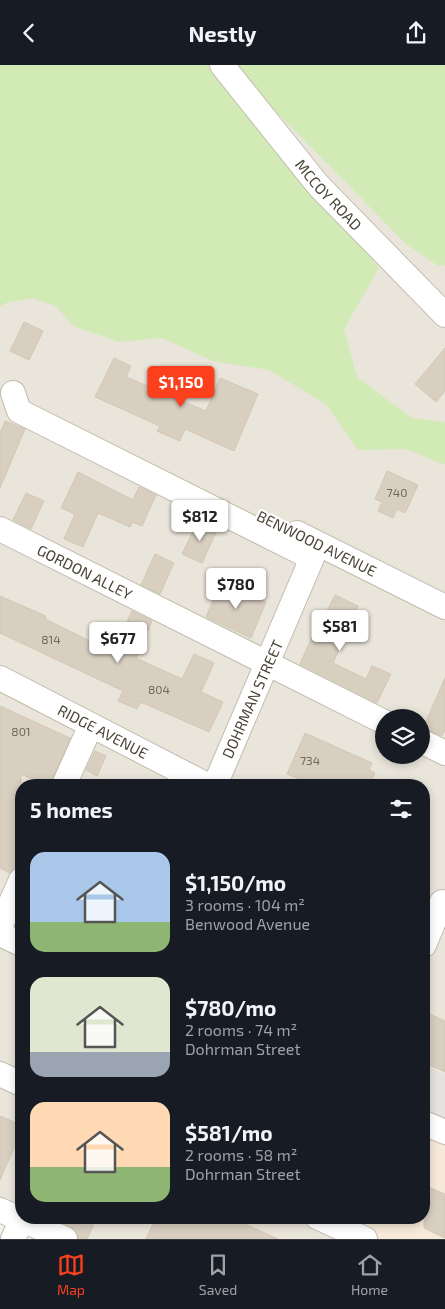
<!DOCTYPE html>
<meta charset="utf-8">
<style>
body{margin:0;font-family:"Exo 2",sans-serif;background:#20242c;color:#f1f3f6;height:100vh;display:flex;flex-direction:column;font-size:19px;white-space:nowrap}
*{box-sizing:border-box;margin:0}
p{font-size:16px;color:#9ea1a6}
.icon{flex:none;width:28px;height:28px;fill:none;stroke:currentColor;stroke-width:2;stroke-linecap:round;stroke-linejoin:round}
.map{position:relative;flex:1;overflow:hidden}
.panel{position:absolute;left:15px;top:714px;width:415px;height:445px;display:flex;flex-direction:column;background:#171b24;border-radius:20px;box-shadow:0 2px 8px #0003}
.panel>*{flex:none}
.buttons{position:absolute;left:375px;top:644px;display:grid;gap:10px}
.buttons a{display:grid;place-items:center;width:55px;height:55px;border-radius:50%;background:#171b24;box-shadow:0 2px 8px #0003;font-size:25px}
.price{position:absolute;translate:-50% -42px;padding:0 11px;border-radius:5px;background:#fff;color:#222;font-size:16px;line-height:32px;filter:drop-shadow(0 1px 2px #0008)}
.price::after{content:'';position:absolute;left:50%;top:30px;width:15px;height:11px;margin-left:-8px;background:inherit;clip-path:polygon(0 0,100% 0,50% 100%)}
.price.current{background:#fc3f1d;color:#fff}
ul{padding:0;list-style:none}
li{display:flex;align-items:center;gap:15px;height:125px;padding:0 15px}
li span{display:grid;place-items:center;flex:none;width:140px;height:100px;border-radius:15px;color:#555}
li>.icon{margin-inline-start:auto}
span .icon{width:60px;height:60px;fill:#fffc;stroke-width:1}
li b{font-size:21px}
h2{display:flex;justify-content:space-between;align-items:center;height:60px;padding:0 15px;font-size:21px}
header{display:flex;justify-content:space-between;align-items:center;height:65px;padding:0 15px;background:#171b24;font-size:22px;font-weight:700}
.menu{display:flex;justify-content:space-around;align-items:center;height:70px;border-top:1px solid #363941;background:#171b24;font-size:14px;color:#9ea1a6}
.menu a{display:grid;justify-items:center;gap:2px}
.menu .current{color:#fc3f1d}
.map>svg:first-child{display:block}
</style>
<header><svg class="icon" aria-label="back" viewBox="0 0 24 24"><path d="M15 5l-7 7 7 7"/></svg>Nestly<svg class="icon" aria-label="share" viewBox="0 0 24 24"><path d="M12 15V3M7 8l5-5 5 5M5 13v7h14v-7"/></svg></header>
<div class="map">
<svg width="445" height="1174" viewBox="0 0 445 1174">
<rect width="100%" height="100%" fill="#f6f3ec"/>
<!-- residential -->
<path fill="#eae5da" fill-rule="evenodd" d="M0,0H445V1008L424,999V720H21V1152L317,1153L365,1174H65L0,1145ZM384,652H421V690H384Z"/>
<!-- commercial -->
<path fill="#f7ead8" d="M424,999L445,1008V1174H365L317,1153L424,1152Z"/>
<!-- green -->
<path fill="#d2eab5" d="M0,0H216L379,203L344,264L357,312L412,353L445,357V400L406,384L358,385L326,339L269,305L213,296L162,273L119,277L73,261L56,241L32,233L6,238L0,242Z
M235,0H445V200L439,201L407,180L249,19Z"/>
<!-- parking -->
<path fill="#e5e3e0" d="M424,1000L445,1009V1061L424,1052Z"/>
<!-- building -->
<path fill="#d8cfc1" stroke="#d3c7b4" d="M24,257L43,266L29,295L10,286Z
M445,283V326L436,337L415,319Z
M114,293L131,301L126,312L206,346L220,313L258,329L234,386L185,364L180,376L157,366L160,361L95,332Z
M5,356L25,364L0,423V368Z
M387,406L418,420L405,448L397,444L393,453L378,446L382,437L375,434Z
M78,407L133,435L139,422L156,430L142,461L132,457L130,462L98,448L83,482L64,474L75,449L61,443Z
M26,428L44,436L31,464L13,455Z
M198,456L217,465L202,498L182,489Z
M155,489L174,498L160,529L141,520Z
M221,517L266,537L251,573L206,552Z
M335,530L358,541L333,598L366,614L372,601L391,609L377,638L300,599L323,547L326,548Z
M0,531L46,551L45,554L90,576L91,575L115,585L132,546L152,556L136,593L182,614L194,589L214,598L201,627L223,637L209,667L141,637L137,644L118,636L123,626L0,568Z
M445,613V665L442,671L423,663Z
M0,641L70,673L50,720H45L21,709V794L18,802L10,808L0,803Z
M305,668L372,698L369,705L375,708L369,720H312L287,709Z
M95,686L106,691L97,711L86,705Z
M428,948L445,956V1007L424,998V958Z
M0,1051L21,1060V1067L0,1115Z
M424,1120L445,1129V1173L424,1163Z
M51,1152H97L87,1174H79L76,1166L71,1162Z
M156,1152H229L278,1174H146Z"/>
<g fill="none" stroke-linecap="round" stroke-linejoin="round">
<!-- minor casing -->
<g stroke="#c2bbae" stroke-width="26">
<g id="minor">
<path id="s1" d="M222,0L318,120L445,250"/>
<path d="M13,328L19,346L312,493L215,720"/>
<path id="s2" d="M0,464L384,657"/>
<path d="M297,468L445,542"/>
<path id="s3" d="M0,613L207,720"/>
<path d="M421,676L445,688"/>
<path d="M64,720L91,660"/>
<path d="M0,862L21,815"/>
<path d="M0,869L21,879"/>
<path d="M424,880L442,837"/>
<path d="M0,1009L21,1019"/>
<path d="M424,1058L445,1067"/>
<path d="M0,1145L65,1174"/>
<path d="M317,1152L365,1174"/>
<path d="M13,1174L23,1152"/>
</g>
</g>
<!-- minor -->
<use href="#minor" stroke="#fff" stroke-width="24"/>
</g>
<g text-anchor="middle" dominant-baseline="central" stroke-width="4.5" stroke-linejoin="round" paint-order="stroke">
<!-- number labels -->
<g font-size="12" fill="#6e675b">
<text x="397" y="427">740</text>
<text x="51" y="574">814</text>
<text x="159" y="624">804</text>
<text x="21" y="666">801</text>
<text x="310" y="695">734</text>
</g>
<!-- street labels -->
<g font-size="15" fill="#4b4439" stroke="#fff">
<text stroke="none"><textPath href="#s1" startOffset="168">MCCOY ROAD</textPath></text>
<text transform="translate(317 478) rotate(26)">BENWOOD AVENUE</text>
<text stroke="none"><textPath href="#s2" startOffset="95">GORDON ALLEY</textPath></text>
<text transform="translate(252 634) rotate(-66)">DOHRMAN STREET</text>
<text stroke="none"><textPath href="#s3" startOffset="116">RIDGE AVENUE</textPath></text>
</g>
</g>
</svg>
<div class="buttons">
<a><svg class="icon" aria-label="layers" viewBox="0 0 24 24"><path d="M12 4l9 5-9 5-9-5zM3 14l9 5 9-5"/></svg></a>
</div>
<b class="price current" style="left:181px;top:343px">$1,150</b>
<b class="price" style="left:200px;top:477px">$812</b>
<b class="price" style="left:236px;top:545px">$780</b>
<b class="price" style="left:340px;top:587px">$581</b>
<b class="price" style="left:118px;top:599px">$677</b>
<section class="panel">
<h2>5 homes<svg class="icon" aria-label="filters" viewBox="0 0 24 24"><path d="M4 7h16M4 17h16"/><circle cx="9" cy="7" r="2"/><circle cx="15" cy="17" r="2"/></svg></h2>
<ul>
<li><span style="background:linear-gradient(#a9c7e8 70%,#8fb573 0)"><svg class="icon" aria-label="home" viewBox="0 0 24 24"><path d="M3 11l9-7 9 7M6 9v11h12V9"/></svg></span><div><b>$1,150/mo</b><p>3 rooms · 104 m²</p><p>Benwood Avenue</p></div></li>
<li><span style="background:linear-gradient(#dfe7d0 75%,#9aa5b1 0)"><svg class="icon" aria-label="home" viewBox="0 0 24 24"><path d="M3 11l9-7 9 7M6 9v11h12V9"/></svg></span><div><b>$780/mo</b><p>2 rooms · 74 m²</p><p>Dohrman Street</p></div></li>
<li><span style="background:linear-gradient(#ffd9b3 65%,#8fb573 0)"><svg class="icon" aria-label="home" viewBox="0 0 24 24"><path d="M3 11l9-7 9 7M6 9v11h12V9"/></svg></span><div><b>$581/mo</b><p>2 rooms · 58 m²</p><p>Dohrman Street</p></div></li>
</ul>
</section>
</div>
<nav class="menu">
<a class="current"><svg class="icon" aria-label="map" viewBox="0 0 24 24"><path d="M3 6l6-2 6 2 6-2v14l-6 2-6-2-6 2zM9 4v14M15 6v14"/></svg>Map</a>
<a><svg class="icon" aria-label="saved" viewBox="0 0 24 24"><path d="M7 4h10v16l-5-4-5 4z"/></svg>Saved</a>
<a><svg class="icon" aria-label="home" viewBox="0 0 24 24"><path d="M3 11l9-7 9 7M6 9v11h12V9"/></svg>Home</a>
</nav>
